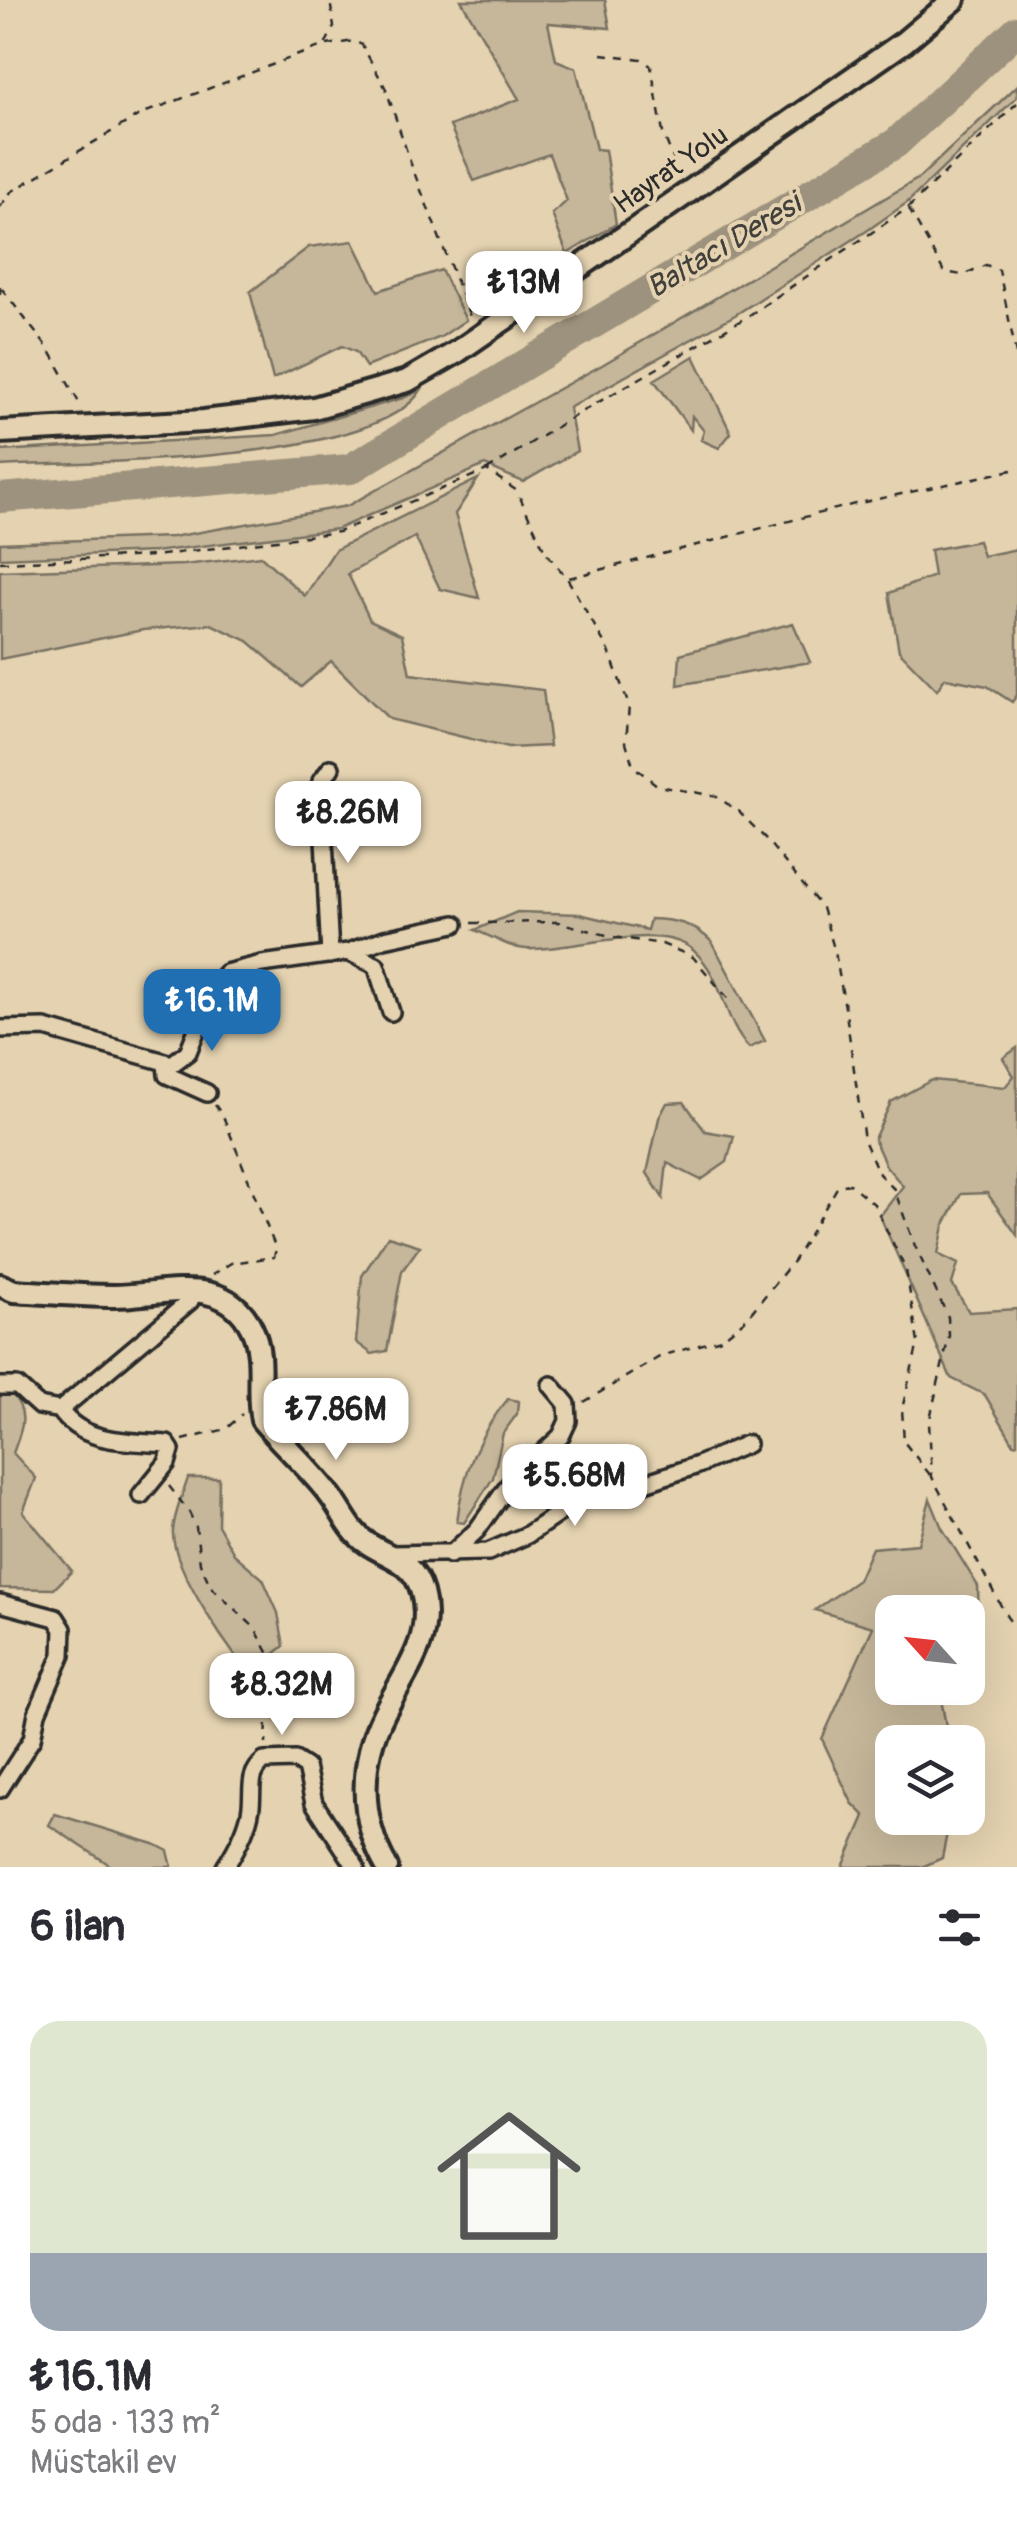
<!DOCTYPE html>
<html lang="tr">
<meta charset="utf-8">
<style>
body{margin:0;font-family:Pangolin,sans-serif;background:#f7f7f7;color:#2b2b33;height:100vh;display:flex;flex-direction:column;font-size:38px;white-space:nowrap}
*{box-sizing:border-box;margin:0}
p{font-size:32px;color:#7c7c81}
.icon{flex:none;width:55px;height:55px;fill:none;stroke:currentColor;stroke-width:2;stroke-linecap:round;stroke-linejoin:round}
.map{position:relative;height:1867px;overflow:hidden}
.sheet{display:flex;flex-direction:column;background:#fff;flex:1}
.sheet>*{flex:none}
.needle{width:65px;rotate:297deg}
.fabs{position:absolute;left:875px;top:1595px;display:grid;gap:20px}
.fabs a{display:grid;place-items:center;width:110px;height:110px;border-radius:20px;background:#fff;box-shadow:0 10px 40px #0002;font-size:50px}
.price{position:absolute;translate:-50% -85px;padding:0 22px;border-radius:20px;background:#fff;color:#222;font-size:32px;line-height:65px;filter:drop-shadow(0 2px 5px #0008)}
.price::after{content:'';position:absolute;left:50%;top:60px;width:30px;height:22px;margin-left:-15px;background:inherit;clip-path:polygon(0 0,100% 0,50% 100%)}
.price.on{background:#1f6fb2;color:#fff}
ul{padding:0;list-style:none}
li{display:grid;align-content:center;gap:20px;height:530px;padding:0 30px}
li span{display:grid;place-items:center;height:310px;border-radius:30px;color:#555}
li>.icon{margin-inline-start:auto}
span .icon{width:180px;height:180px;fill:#fffc;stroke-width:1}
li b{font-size:42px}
h2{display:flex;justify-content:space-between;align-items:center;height:120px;padding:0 30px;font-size:42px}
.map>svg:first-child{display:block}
</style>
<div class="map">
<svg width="1017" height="1867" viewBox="0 0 1017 1867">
<rect width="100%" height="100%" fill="#e4d2b0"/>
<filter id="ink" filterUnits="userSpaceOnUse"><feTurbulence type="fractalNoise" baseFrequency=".01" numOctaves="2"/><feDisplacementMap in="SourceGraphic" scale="20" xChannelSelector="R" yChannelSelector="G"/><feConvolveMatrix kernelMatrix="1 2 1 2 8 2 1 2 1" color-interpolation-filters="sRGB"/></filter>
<g filter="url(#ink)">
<!-- green -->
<path fill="#c6b79a" stroke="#787162" stroke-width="2.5" d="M461,0H605L610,28L548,23L556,60L576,68L596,149L605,150L616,224L567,254L552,214L567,201L549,154L474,181L450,126L519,99Z
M1017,86V97L908,202L868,230L735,315L569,408L577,451L523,482L485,465L337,529L154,552L0,558V543L172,537L347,506L602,365L919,178Z
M353,241L378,291L441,270L466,320L441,337L366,367L356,352L342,346L273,379L250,292L309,247Z
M694,356L731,433L719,448L701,440L704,431L692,416L691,430L654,380Z
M421,390C376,464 85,461 0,466V451L276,435L403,398Z
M478,479L455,514L479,598L440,589L415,537L348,574L370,620L402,635L410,674L543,690L550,746L508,748L389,719L331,661L301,687L248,641L211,624L143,630L0,659V571L184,565L261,556L305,596L335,550Z
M978,541L983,556L1017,549V695L1012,702L987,686L945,678L937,690L899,651L889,593L934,576L930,550Z
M793,623L810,662L678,685L680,654Z
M517,912L579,914L647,930L650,919C676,920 693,923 712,942L765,1041L749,1048C721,1018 726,980 693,950C660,920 566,952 526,949C510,948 490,936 475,930Z
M1017,1048V1235L987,1193L961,1194L944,1226L938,1254L958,1264L952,1284L969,1312L1017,1309V1443L1014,1444L985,1395L951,1378L880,1216L903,1186L886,1166L874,1139L891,1102L932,1080L1005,1087L1014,1076L1003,1058Z
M684,1102L705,1131L734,1136L727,1162L701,1180L667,1163L663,1198L647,1173L659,1118L667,1103Z
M388,1236L420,1246L402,1271L387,1351L372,1354L356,1342L362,1276Z
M10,1392C30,1413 22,1429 13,1453L36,1478L23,1512L72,1571L54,1589L0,1588V1393Z
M508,1399L518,1401L517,1414L503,1433L493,1478L464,1523L457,1522C462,1476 478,1434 508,1399Z
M188,1478H219L218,1525L234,1554L263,1579L278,1613L284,1646L263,1663L261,1688C235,1660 171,1569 173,1531C174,1514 183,1494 188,1478Z
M930,1499L942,1528L978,1586L979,1626L968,1637V1612H892V1688H939L949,1742H892V1818H950L942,1858L922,1867H843L865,1816L852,1803L822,1739L873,1627L815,1610L858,1580L872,1548L918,1544Z
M55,1814L154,1844L168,1851L172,1867H113L49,1825Z"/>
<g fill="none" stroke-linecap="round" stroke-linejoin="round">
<!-- river -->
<path stroke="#9d927d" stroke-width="30" d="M0,498L350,469L896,143L1017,30"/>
<!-- street casing -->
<g stroke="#2b2b2b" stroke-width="22">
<path id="street" d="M348,952L384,939L455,924
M330,955L321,781L331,768
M0,1029L45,1028L172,1064L188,1052L214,987L226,973L262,964L348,952L376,965L391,1012
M166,1064L167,1075L207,1093
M0,1386H17L39,1406L60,1410L190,1301L194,1292
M60,1410C82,1444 130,1441 167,1444L171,1450L167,1463L141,1495
M392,1554L488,1552L527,1535L590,1492L636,1486L698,1465L747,1444
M450,1555L477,1530L511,1482L561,1436L568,1421L567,1404L551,1385
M0,1603L56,1618L63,1629L62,1655L37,1713L32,1739L0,1789
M225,1867C236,1850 249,1826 251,1806C253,1787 248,1775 264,1761L295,1760L306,1767L314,1803L356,1867"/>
</g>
<!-- secondary casing -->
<g stroke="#2b2b2b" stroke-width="28">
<path id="secondary" d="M0,432L204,421L314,408L407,381L457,352L693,189L904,42L954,0
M0,1285L14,1291C47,1293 81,1296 114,1296C162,1296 225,1272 252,1329C266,1358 255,1390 262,1420C284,1446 309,1468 329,1494C342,1510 349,1531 367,1543C389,1558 413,1560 422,1592C435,1638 403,1675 384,1713C359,1762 359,1819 387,1867"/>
</g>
<!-- path -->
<path stroke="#2b2b2b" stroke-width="2.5" stroke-dasharray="8 8" stroke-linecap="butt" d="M327,45L354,41L362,45L386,89L412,167L471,319
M602,54L641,59L651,66L663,133L679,173
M0,207L11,192L141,114L325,45L334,27L330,0
M909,209L944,272L962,275L986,265L999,270L1017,359
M0,286V302
M2,289L50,351L82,408
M487,470L576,415L745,318L908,208L1017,103
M0,562L154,556L338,532L487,470L517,491L546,553L567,578L609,651L629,706L626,742L633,766L658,786L716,796L739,812L765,838L822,908L835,952L846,1013L864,1140L879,1174L894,1189L915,1246L948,1317L949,1336L929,1423L932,1477L1007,1617L1017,1630
M569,578L855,504L1017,469
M472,923L558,922L614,937L662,944L693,957L730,1001
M212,1275L231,1263L274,1257L276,1249L223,1116L215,1105
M584,1402L661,1356L721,1339L746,1319L794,1260L838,1186L850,1184L874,1204L906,1270L918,1343L902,1409L904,1442L931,1476
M183,1440L226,1429L242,1414
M169,1486L189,1512L196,1527L200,1563L211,1587L255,1628L270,1656L266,1744"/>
<!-- street -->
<use href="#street" stroke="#e4d2b0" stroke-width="15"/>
<!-- secondary -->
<use href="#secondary" stroke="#e4d2b0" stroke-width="20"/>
</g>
</g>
<g text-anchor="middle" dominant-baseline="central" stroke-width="8" stroke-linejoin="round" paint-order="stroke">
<!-- street labels -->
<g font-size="28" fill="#2b2b2b" stroke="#e4d2b0">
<text transform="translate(671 170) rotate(-35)">Hayrat Yolu</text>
</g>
<!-- water labels -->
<g font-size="30" font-style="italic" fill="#42403b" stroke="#e4d2b0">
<text transform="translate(724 246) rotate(-31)">Baltacı Deresi</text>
</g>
</g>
</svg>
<div class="fabs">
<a><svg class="needle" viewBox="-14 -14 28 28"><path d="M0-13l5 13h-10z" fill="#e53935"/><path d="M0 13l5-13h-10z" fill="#7c7c81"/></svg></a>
<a><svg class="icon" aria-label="layers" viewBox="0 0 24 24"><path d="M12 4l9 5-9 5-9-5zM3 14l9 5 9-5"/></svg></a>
</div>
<b class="price" style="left:524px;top:336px">₺13M</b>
<b class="price" style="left:348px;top:866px">₺8.26M</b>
<b class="price on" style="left:212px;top:1054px">₺16.1M</b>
<b class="price" style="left:336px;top:1463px">₺7.86M</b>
<b class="price" style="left:575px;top:1529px">₺5.68M</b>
<b class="price" style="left:282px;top:1738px">₺8.32M</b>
</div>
<section class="sheet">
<h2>6 ilan<svg class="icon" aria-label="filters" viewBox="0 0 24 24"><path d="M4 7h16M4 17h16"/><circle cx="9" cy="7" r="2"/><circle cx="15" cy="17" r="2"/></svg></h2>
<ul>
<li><span style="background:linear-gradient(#dfe7d0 75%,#9aa5b1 0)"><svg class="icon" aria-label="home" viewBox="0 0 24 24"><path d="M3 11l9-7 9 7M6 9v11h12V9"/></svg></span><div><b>₺16.1M</b><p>5 oda · 133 m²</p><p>Müstakil ev</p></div></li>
</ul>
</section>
